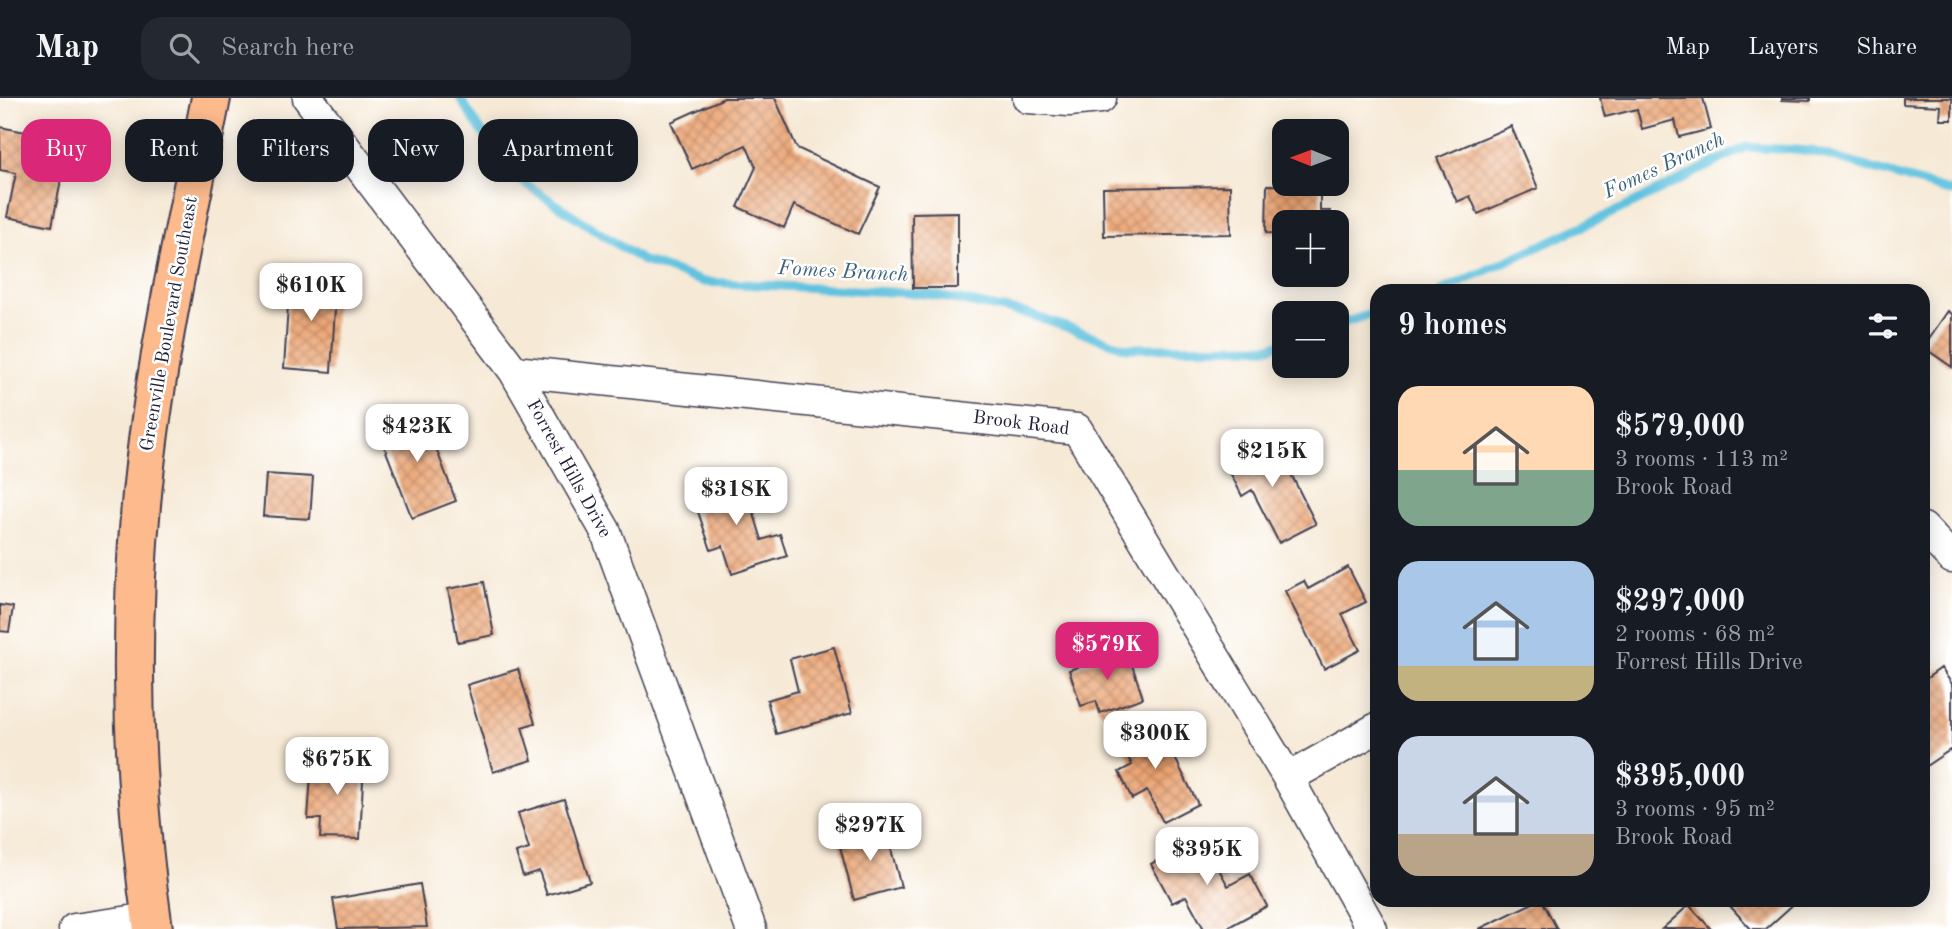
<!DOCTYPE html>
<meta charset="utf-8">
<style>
body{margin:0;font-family:"Old Standard TT",serif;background:#242831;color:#f1f3f6;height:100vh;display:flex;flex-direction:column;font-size:26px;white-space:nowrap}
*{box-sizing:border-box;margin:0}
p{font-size:23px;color:#9ea1a6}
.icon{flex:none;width:38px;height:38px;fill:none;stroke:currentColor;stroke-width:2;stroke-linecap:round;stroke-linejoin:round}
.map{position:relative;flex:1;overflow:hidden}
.panel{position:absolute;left:1370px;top:186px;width:560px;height:623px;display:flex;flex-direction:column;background:#171b24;border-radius:21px;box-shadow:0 4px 18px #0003}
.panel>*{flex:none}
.banner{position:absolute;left:21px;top:21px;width:665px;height:63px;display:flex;gap:14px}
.needle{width:46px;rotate:271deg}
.controls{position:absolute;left:1272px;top:21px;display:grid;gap:14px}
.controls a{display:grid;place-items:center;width:77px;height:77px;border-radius:14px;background:#171b24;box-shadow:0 4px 18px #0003;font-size:35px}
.price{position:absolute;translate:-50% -60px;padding:0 16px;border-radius:14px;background:#fff;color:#222;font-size:23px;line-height:46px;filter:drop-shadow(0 2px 4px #0008)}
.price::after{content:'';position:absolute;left:50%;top:42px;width:21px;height:16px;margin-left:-10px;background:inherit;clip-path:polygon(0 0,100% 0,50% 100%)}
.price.current{background:#db2777;color:#fff}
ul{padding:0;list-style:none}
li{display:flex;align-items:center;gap:21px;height:175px;padding:0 28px}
li span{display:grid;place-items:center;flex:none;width:196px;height:140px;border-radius:21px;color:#555}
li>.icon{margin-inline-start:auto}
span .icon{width:84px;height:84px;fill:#fffc;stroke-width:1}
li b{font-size:30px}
h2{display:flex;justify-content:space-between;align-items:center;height:84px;padding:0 28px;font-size:30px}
.pill{padding:0 24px;border-radius:21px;background:#171b24;box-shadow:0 4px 18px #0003;font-size:24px;line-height:63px}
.pill.current{background:#db2777;color:#fff}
header{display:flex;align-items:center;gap:42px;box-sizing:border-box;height:98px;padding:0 35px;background:#171b24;border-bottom:2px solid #363941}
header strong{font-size:33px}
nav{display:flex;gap:38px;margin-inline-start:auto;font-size:24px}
.search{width:490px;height:63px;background:#242831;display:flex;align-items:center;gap:18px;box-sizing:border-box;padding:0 24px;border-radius:21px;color:#9ea1a6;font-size:26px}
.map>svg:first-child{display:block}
</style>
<header>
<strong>Map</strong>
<div class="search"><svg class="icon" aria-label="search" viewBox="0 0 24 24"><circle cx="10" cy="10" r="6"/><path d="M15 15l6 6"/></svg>Search here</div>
<nav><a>Map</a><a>Layers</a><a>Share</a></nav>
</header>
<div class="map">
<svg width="1952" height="831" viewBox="0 0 1952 831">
<defs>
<pattern id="building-cross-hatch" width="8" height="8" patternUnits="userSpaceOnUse" patternTransform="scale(1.75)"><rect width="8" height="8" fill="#eca472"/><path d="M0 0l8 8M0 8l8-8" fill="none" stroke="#bf855f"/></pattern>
</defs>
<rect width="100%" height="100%" fill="#fff"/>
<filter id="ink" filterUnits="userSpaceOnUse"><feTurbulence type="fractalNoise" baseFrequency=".0143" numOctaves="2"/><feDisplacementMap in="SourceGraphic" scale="14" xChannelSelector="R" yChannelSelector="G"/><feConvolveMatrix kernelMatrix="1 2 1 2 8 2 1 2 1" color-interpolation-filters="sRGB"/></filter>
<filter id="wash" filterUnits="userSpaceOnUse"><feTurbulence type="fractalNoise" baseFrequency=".00686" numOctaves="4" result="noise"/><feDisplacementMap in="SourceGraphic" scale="28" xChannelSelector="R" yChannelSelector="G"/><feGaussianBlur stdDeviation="1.57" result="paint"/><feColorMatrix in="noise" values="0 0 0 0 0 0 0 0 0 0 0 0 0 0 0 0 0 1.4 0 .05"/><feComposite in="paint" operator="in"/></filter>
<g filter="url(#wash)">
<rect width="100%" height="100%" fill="#f6e9d5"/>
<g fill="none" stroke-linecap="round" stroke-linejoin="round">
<!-- stream -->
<path stroke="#60c2df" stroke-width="9" d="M460,0L477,27L518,81L641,162L704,184L928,196L1028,216L1127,250L1270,249L1284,244
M1443,192L1634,105L1746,49L1812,53L1952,94
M1337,227L1377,214"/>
</g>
<g id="blocks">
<!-- building -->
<path fill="url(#building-cross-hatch)" d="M724,0H775L797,50L880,89L858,136L794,107L784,130L738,109L756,69L746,47L692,71L671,24Z
M1600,0H1703L1711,31L1679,39L1675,22L1642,31L1637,11L1605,19Z
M1782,0H1810V3L1782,2Z
M1903,0H1952V22H1940L1941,8L1903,6Z
M1511,28L1538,90L1478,116L1470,98L1457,104L1437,60Z
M0,29L46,38L44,53L66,57L52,128L7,119L16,75L0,72Z
M1267,87L1320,88V113H1330L1329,124H1284V136L1266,135Z
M1230,88L1231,136L1104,138L1103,90Z
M958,114V190H913L912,115Z
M290,176L337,179L331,274L284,270Z
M1948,213L1952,216V269L1923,249Z
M422,313L456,403L412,420L377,330Z
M1273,340L1316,426L1279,445L1252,392L1242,398L1225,364Z
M266,376L313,379L310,421L263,418Z
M743,380L762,442L780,436L787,458L732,476L723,448L711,452L692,396Z
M1348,469L1366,504L1342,516L1360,552L1324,571L1285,493L1304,483L1308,491Z
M484,484L494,537L458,544L448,491Z
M0,507L13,509L9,534L0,533Z
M834,549L852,615L776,636L767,602L798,593L790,561Z
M1127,552L1143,600L1100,615L1096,603L1081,608L1069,572Z
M1941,570L1952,586V656L1950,652L1923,670V583Z
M518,571L535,625L522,629L532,662L493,674L467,587Z
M1155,620L1198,706L1163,724L1147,693L1132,701L1119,674L1132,667L1118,639Z
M312,661L364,663L360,741L320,740L321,721H308Z
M564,701L590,784L547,797L539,773L523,778L516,755L529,751L518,715Z
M885,728L901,789L854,802L838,741Z
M1201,738L1228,788L1250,776L1267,808L1225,831H1204L1186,798L1172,805L1151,766Z
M420,786L427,829L338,831L333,801Z
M1539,802H1542L1557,831H1479Z
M1737,802H1798L1766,831H1751L1730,808Z
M1689,807L1711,831H1662Z"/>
</g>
</g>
<g filter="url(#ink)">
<use href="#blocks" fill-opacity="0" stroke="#424052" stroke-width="2"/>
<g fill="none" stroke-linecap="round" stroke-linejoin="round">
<!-- minor casing -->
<g stroke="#424052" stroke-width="33">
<path id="minor" d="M308,0L514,273L605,432L751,831
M1028,0L1069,3L1101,0
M514,273L1077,331L1288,680L1372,831
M1923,430L1952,460
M1288,680L1377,630
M74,831L151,820"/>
</g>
<!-- trunk casing -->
<g stroke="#424052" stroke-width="42">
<path id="trunk" d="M153,831C128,659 127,479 153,307C168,204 191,102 211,0"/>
</g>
<!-- minor -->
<use href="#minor" stroke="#fff" stroke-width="30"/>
<!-- trunk -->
<use href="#trunk" stroke="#fcba8d" stroke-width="38"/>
</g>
</g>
<g text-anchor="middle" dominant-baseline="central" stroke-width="5" stroke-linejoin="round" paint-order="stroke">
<!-- street labels -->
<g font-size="19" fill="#22223b" stroke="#fff">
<text transform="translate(170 226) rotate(-80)">Greenville Boulevard Southeast</text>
<text transform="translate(1021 326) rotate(7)">Brook Road</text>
<text transform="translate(568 371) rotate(61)">Forrest Hills Drive</text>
</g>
<!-- water labels -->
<g font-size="21" font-style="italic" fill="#3b627d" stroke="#fff">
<text transform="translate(1664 68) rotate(-25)">Fomes Branch</text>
<text transform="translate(843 174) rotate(3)">Fomes Branch</text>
</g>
</g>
</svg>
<div class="controls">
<a><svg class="needle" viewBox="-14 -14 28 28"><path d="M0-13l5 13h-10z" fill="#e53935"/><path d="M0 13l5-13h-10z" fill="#9ea1a6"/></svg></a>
<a>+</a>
<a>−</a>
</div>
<b class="price" style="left:311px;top:225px">$610K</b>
<b class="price" style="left:417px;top:366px">$423K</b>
<b class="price" style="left:1272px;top:391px">$215K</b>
<b class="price" style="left:736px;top:429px">$318K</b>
<b class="price current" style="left:1107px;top:584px">$579K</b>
<b class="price" style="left:1155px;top:673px">$300K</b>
<b class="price" style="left:337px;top:699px">$675K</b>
<b class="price" style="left:870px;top:765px">$297K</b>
<b class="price" style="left:1207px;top:789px">$395K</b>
<div class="banner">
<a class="pill current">Buy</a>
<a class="pill">Rent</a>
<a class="pill">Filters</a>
<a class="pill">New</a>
<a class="pill">Apartment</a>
</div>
<section class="panel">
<h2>9 homes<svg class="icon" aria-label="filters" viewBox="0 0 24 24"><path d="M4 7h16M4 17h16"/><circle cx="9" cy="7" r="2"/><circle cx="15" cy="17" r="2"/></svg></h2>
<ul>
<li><span style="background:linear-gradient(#ffd9b3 60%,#7fa58c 0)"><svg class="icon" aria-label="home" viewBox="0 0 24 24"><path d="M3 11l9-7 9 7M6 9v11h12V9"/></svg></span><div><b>$579,000</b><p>3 rooms · 113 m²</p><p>Brook Road</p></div></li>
<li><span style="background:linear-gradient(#a9c7e8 75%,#c2b280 0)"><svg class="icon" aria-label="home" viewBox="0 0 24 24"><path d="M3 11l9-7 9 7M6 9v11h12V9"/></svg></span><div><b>$297,000</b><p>2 rooms · 68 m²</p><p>Forrest Hills Drive</p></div></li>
<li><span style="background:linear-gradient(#c9d6e8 70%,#b9a48a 0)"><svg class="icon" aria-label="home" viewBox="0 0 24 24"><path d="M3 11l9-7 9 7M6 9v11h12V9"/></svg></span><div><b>$395,000</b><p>3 rooms · 95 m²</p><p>Brook Road</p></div></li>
</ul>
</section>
</div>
